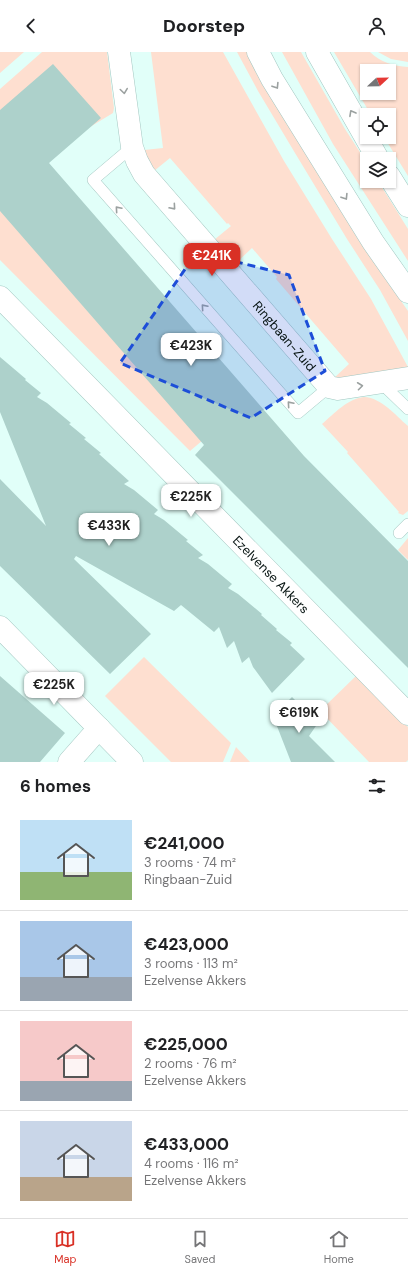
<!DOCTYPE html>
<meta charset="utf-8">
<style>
body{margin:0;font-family:"DM Sans",sans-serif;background:#f2f2f2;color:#202124;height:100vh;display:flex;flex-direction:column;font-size:15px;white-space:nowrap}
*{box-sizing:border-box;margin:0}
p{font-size:13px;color:#757577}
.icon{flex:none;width:22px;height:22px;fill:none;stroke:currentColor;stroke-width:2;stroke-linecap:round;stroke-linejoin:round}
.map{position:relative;height:710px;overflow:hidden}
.sheet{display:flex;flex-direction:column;background:#fff;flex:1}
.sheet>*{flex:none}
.needle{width:26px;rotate:68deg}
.tools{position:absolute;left:360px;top:12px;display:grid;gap:8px}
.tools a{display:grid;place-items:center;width:36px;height:36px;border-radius:0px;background:#fff;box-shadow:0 1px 3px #0004;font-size:20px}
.price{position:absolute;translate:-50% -34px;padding:0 9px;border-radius:8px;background:#fff;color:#222;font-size:13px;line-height:26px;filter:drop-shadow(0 1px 2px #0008)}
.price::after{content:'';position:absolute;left:50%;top:24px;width:12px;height:9px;margin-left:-6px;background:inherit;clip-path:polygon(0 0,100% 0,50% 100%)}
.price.current{background:#d93025;color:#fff}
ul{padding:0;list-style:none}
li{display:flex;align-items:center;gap:12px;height:100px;padding:0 20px}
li+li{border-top:1px solid #e0e0e0}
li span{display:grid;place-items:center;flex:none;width:112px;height:80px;border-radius:0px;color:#555}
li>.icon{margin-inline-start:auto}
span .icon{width:48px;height:48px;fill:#fffc;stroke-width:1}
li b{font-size:17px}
h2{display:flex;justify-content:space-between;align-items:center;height:48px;padding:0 20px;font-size:17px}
header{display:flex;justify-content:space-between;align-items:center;height:52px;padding:0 20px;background:#fff;font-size:18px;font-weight:800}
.menu{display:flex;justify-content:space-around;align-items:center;height:56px;border-top:1px solid #e0e0e0;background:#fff;font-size:11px;color:#757577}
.menu a{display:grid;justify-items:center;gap:2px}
.menu .current{color:#d93025}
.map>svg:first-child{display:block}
</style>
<header><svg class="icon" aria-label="back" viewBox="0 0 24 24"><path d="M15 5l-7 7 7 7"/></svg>Doorstep<svg class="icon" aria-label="person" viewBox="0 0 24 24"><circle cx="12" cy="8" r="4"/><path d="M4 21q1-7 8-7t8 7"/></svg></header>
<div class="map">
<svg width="408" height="710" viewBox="0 0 408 710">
<rect width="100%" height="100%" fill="#e1fff9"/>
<!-- green -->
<path fill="#fedfd0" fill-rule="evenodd" d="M0,0H24L0,21Z
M42,0H107L114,56L113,61L90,75L0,65V37Z
M151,0H223L284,109L332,187L371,247L408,315V319L358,327L334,326L349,312L276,227L277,225L252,196L235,212L214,188L231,174L228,171L227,172L170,106L154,119L147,112L144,98L163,96Z
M237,0H248L358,187L408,259V289L380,238L347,187L295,101L258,39Z
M282,0H301L345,77L367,111V129H378L408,177V209L333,92Z
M334,0H370C380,10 394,14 408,15V124L384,85H389V63H371ZM367,19H389V41H367Z
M378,0H408V10L391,7Z
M0,156L203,388L190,399L0,208Z
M364,345C382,346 395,363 408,374V459L403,463L398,461L399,460L347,401L348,400L322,372C335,361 347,347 364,345Z
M408,486V508L398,498Z
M144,605L231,691L223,710H171L105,644Z
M357,623L408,675V708L406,710H369L320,659Z
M236,695L250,710H230Z"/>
<!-- building -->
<path fill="#add1cb" d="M53,12L101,66L49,111L304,404L408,509V616L195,403L204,393L0,159V58Z
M0,305L26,327L25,328L41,341L37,345L47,351L71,371L69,372L86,386L84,387L101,401L99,402L129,429L124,432L134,438L158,458L154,462L164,468L188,488L186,489L203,503L198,506L208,512L232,532L228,536L238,542L262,562L261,563L277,577L276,578L292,591L290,593L305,607L272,641L253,615L249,605L242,611L234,589L227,596L219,575L214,580L181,553L174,559L76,504L74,507L151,582L110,622L0,514V427L46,474L0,360Z
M0,624L65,681L40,710H0Z
M292,645L318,671L309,684L335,710H291L273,664Z"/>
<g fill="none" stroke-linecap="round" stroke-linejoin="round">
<!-- service casing -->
<g stroke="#a2c6c0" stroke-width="12">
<path id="service" d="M132,95L93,128L298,361L329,335
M381,331L408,357
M399,481L408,472"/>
</g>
<!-- minor casing -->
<g stroke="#a2c6c0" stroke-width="23">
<g id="minor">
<path id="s1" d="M119,0L132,95L137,109L144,122L329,335L338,337L408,326"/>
<path id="s2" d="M0,245L408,662"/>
<path d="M0,575L132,710"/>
<path d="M69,710L99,676"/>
</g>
</g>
<!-- secondary casing -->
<g stroke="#a2c6c0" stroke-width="23">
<path id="secondary" d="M258,0L272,27L373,190L408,240
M317,0L378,107
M389,124L408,154"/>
</g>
<!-- service -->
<use href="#service" stroke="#fff" stroke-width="11"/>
<!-- minor -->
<use href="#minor" stroke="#fff" stroke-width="22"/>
<!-- secondary -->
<use href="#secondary" stroke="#fff" stroke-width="22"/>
</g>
<!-- one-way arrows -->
<defs><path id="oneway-chevron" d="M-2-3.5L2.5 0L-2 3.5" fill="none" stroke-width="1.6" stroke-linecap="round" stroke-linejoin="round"/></defs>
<g stroke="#9ba1a0">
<use href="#oneway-chevron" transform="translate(276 34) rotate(58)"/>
<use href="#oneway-chevron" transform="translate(124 39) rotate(82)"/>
<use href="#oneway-chevron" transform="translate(352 61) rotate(-119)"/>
<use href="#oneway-chevron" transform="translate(345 145) rotate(58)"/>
<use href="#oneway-chevron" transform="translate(173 155) rotate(49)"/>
<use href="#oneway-chevron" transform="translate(118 157) rotate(-131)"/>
<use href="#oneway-chevron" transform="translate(204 255) rotate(-131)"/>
<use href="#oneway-chevron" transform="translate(360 334) rotate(-7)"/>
<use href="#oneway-chevron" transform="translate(290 352) rotate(-131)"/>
</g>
<!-- marked area -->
<path fill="#1d4ed8" fill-opacity="0.2" stroke="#1d4ed8" stroke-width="3" stroke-dasharray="8 5" stroke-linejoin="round" d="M197,200L289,223L325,319L251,366L120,311Z"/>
<g text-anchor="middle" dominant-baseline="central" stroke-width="3.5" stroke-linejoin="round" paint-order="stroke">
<!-- street labels -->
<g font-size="13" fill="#061311" stroke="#fff">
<text stroke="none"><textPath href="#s1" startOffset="340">Ringbaan-Zuid</textPath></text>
<text stroke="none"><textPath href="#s2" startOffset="388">Ezelvense Akkers</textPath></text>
</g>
</g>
</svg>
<div class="tools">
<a><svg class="needle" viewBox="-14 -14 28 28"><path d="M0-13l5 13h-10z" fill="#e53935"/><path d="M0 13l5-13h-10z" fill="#757577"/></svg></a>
<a><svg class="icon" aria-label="locate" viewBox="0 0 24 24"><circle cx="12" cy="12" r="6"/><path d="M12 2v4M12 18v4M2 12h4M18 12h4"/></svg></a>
<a><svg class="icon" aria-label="layers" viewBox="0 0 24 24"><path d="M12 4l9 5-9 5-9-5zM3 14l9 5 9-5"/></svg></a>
</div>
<b class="price current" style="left:212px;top:225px">€241K</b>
<b class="price" style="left:191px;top:315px">€423K</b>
<b class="price" style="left:191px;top:466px">€225K</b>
<b class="price" style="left:109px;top:495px">€433K</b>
<b class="price" style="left:54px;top:654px">€225K</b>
<b class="price" style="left:299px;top:682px">€619K</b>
</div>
<section class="sheet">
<h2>6 homes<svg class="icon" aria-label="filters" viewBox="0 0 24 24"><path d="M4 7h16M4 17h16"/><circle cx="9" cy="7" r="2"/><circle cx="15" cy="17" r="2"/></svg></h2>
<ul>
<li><span style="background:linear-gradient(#bfe0f5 65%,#8fb573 0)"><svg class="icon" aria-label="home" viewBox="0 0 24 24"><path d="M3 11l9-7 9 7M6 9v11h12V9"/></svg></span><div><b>€241,000</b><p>3 rooms · 74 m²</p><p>Ringbaan-Zuid</p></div></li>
<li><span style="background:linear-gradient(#a9c7e8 70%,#9aa5b1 0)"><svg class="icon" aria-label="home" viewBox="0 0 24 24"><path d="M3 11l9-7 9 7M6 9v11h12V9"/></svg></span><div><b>€423,000</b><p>3 rooms · 113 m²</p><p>Ezelvense Akkers</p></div></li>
<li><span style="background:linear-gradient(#f6c9c9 75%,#9aa5b1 0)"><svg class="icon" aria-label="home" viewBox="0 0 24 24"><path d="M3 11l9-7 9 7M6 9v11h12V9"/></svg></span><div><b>€225,000</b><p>2 rooms · 76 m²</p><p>Ezelvense Akkers</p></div></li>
<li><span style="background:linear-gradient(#c9d6e8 70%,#b9a48a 0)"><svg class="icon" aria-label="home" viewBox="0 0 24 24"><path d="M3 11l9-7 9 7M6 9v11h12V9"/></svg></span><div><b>€433,000</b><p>4 rooms · 116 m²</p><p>Ezelvense Akkers</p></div></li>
</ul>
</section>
<nav class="menu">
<a class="current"><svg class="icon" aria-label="map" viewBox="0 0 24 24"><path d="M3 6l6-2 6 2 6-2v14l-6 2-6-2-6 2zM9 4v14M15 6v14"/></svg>Map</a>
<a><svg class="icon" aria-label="saved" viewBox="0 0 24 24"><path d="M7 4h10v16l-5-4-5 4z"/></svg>Saved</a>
<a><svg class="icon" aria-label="home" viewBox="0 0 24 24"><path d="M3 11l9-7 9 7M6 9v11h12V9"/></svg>Home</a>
</nav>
